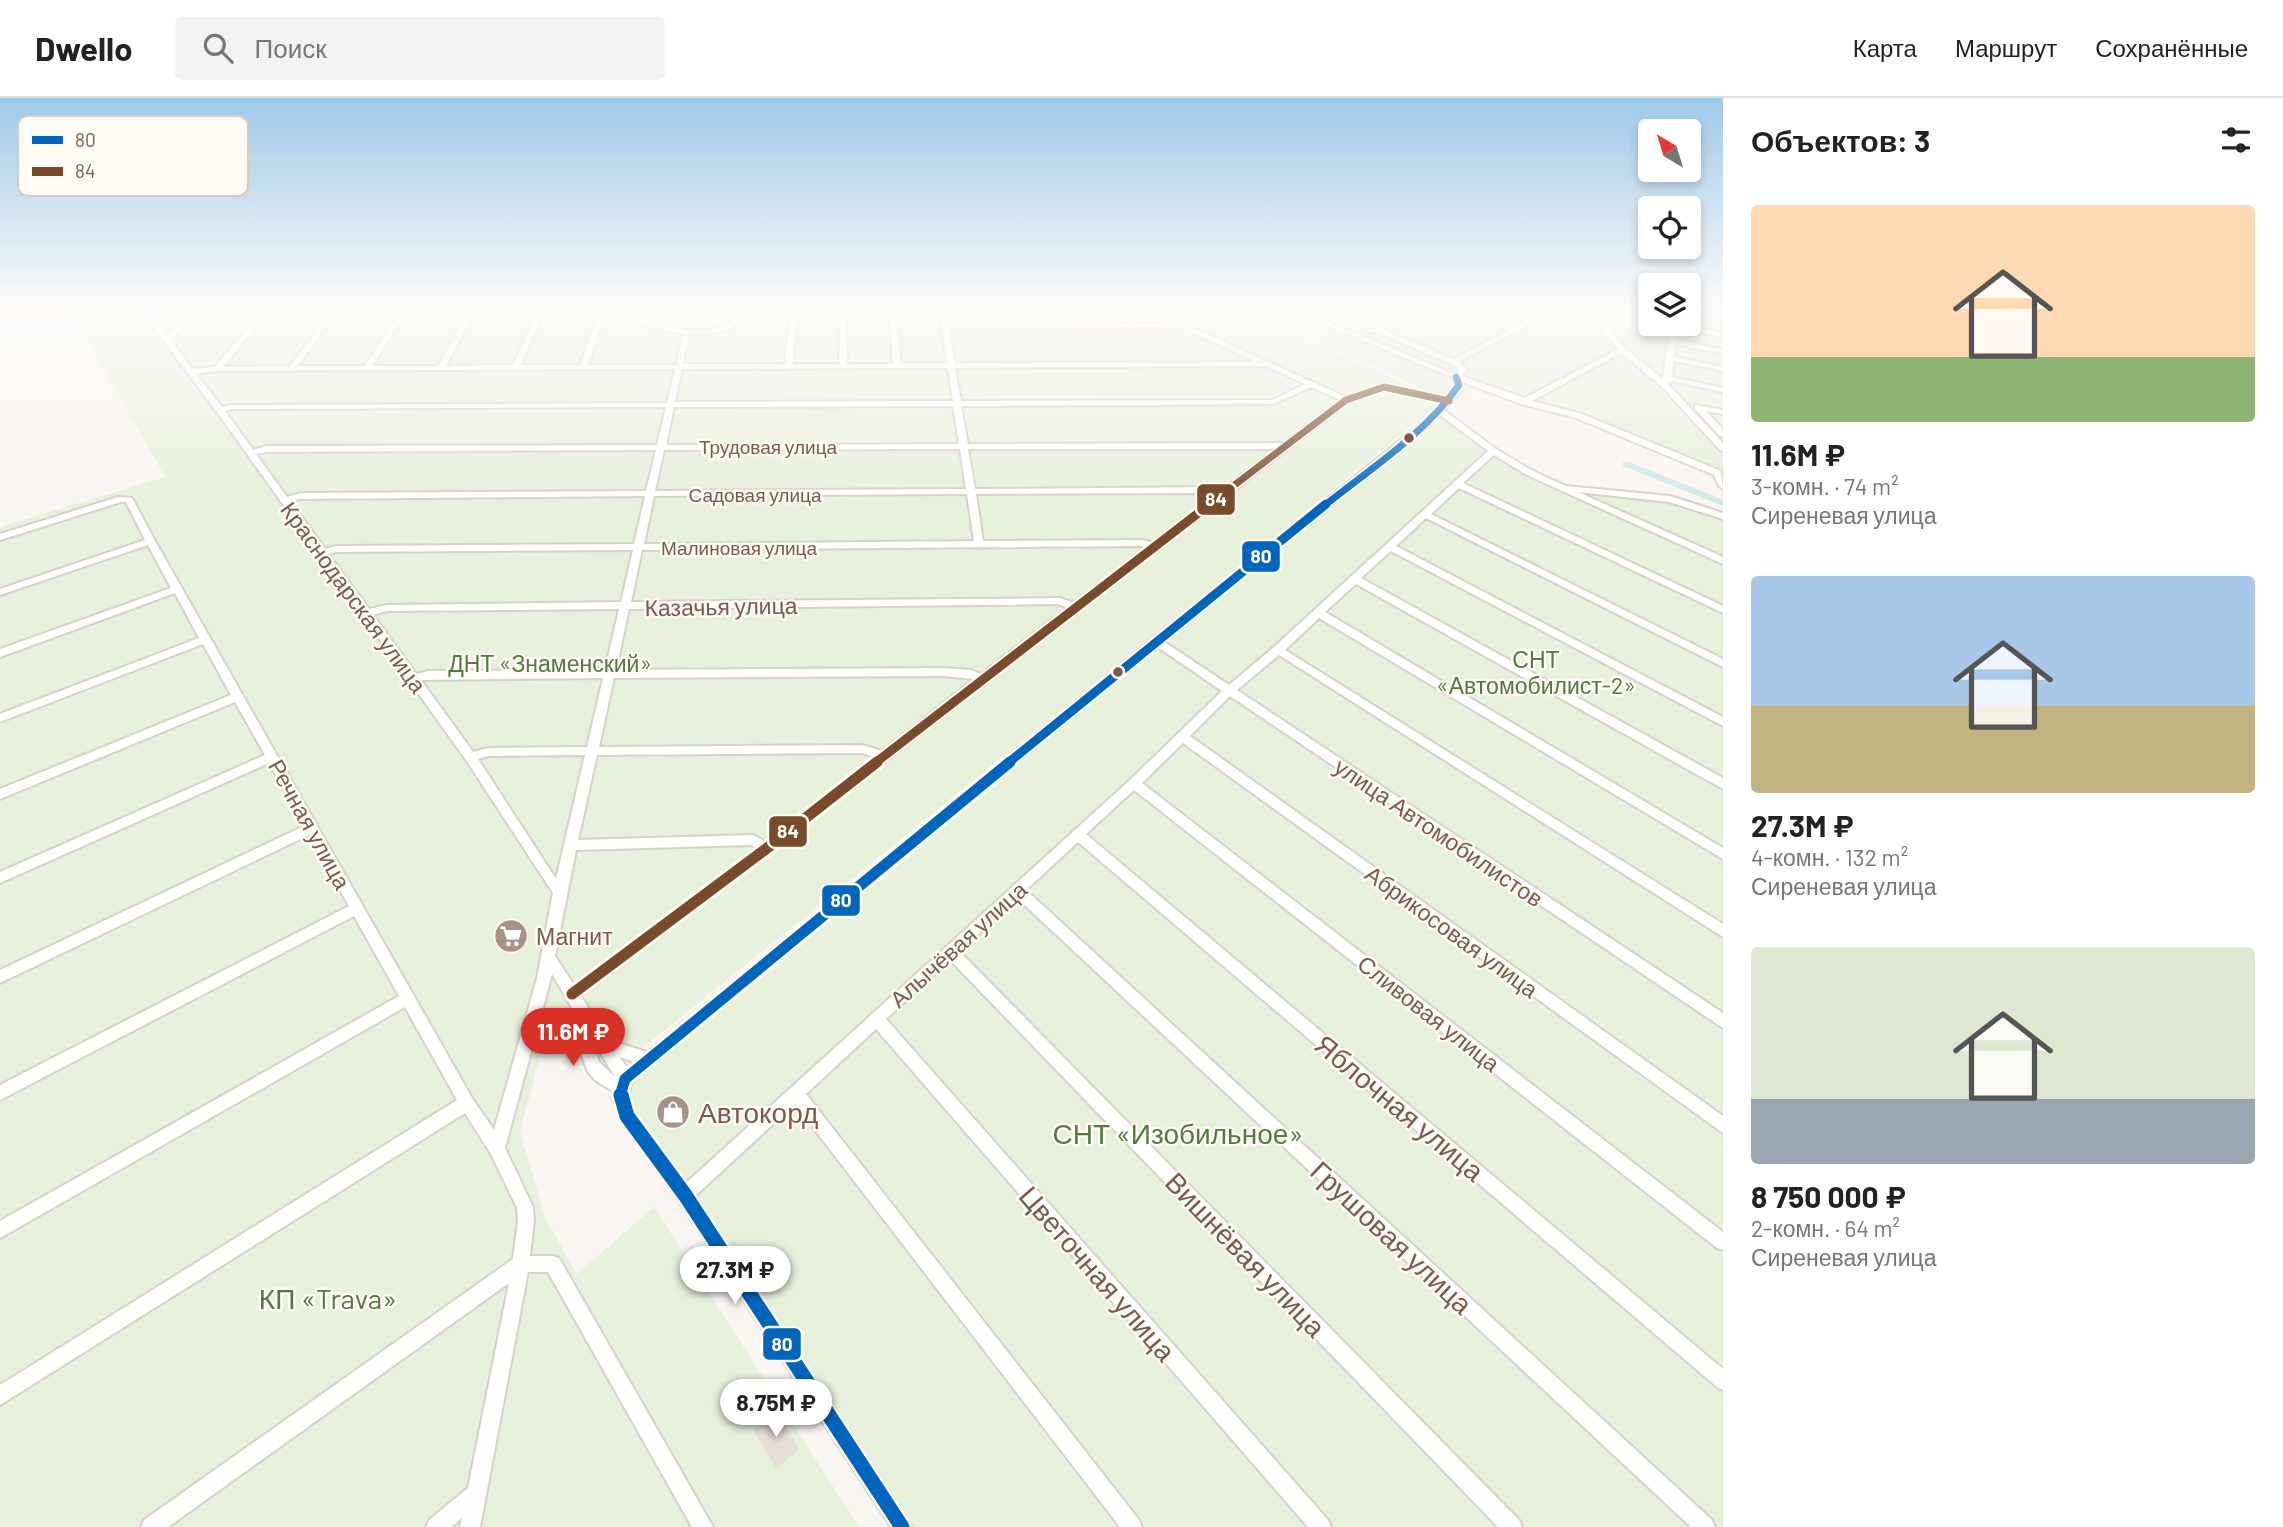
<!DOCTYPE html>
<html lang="ru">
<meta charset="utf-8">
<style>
body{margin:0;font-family:Barlow,sans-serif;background:#f2f2f2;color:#222;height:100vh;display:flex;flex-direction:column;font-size:26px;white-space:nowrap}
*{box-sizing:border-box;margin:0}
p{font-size:23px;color:#767676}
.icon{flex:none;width:38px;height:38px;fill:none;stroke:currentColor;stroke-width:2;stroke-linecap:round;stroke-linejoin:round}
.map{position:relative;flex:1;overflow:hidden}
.side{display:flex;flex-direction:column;background:#fff;width:560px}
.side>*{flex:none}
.needle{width:46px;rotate:322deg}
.controls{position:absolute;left:1638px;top:21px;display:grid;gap:14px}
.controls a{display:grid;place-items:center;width:63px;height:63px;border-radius:7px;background:#fff;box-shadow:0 4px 10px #0003;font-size:35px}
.price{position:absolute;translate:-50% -60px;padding:0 16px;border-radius:24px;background:#fff;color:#222;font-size:23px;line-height:46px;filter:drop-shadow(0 2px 4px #0008)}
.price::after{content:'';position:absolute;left:50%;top:42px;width:21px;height:16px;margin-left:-10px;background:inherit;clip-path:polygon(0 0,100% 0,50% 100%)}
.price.current{background:#d93025;color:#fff}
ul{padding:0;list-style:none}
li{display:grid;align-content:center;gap:14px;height:371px;padding:0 28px}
li span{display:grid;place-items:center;height:217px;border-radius:7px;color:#555}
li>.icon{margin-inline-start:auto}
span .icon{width:126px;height:126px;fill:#fffc;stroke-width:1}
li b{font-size:30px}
h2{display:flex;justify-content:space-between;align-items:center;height:84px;padding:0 28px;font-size:30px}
header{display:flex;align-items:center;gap:42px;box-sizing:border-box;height:98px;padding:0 35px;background:#fff;border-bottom:2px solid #e0e0e0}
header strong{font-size:33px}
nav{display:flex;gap:38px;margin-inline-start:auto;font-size:24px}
.search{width:490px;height:63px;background:#f2f2f2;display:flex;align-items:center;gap:18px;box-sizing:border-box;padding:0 24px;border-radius:7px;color:#767676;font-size:26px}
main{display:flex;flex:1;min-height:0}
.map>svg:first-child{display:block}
</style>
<header>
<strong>Dwello</strong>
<div class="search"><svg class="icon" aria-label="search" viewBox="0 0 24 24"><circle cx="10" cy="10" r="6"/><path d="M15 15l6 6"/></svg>Поиск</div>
<nav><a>Карта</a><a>Маршрут</a><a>Сохранённые</a></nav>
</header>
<main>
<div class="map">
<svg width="1723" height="1429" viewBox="0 0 1723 1429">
<rect width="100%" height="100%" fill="#f9f5f0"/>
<!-- green -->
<path fill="#e7f0db" d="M69,209H1233L1406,286L1438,307L614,973L585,925L541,953L520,1034L545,1120L577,1176L654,1109L859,1429H0V429L165,379Z
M1237,209H1650V226H1689V209H1723V392L1713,375L1568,317L1538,311L1477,288L1447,310L1412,286L1378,270Z
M1440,313L1493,353L1558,389L1643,397L1723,418V1429H902L627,1018L621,990Z"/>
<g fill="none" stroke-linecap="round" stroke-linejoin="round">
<!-- canal -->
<path fill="#d0e8ea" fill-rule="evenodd" d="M1623,364H1629L1723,402V408L1623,368Z"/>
</g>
<!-- building -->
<path fill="#e6ded7" d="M776,1312L799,1351L776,1371L753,1331Z"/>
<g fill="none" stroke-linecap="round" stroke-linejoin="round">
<!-- minor casing -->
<g stroke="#d7d1cb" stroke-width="4">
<path id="minor" d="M138,209H144L147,213L176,209L175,210L150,216L167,238L196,209H203L171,243L193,271L215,269L266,209H272L223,269L290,268L335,209H341L298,268H364L404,209H410L372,268H438L471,209H477L446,268L513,267L540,209H546L521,267H580L601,209H607L588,267H676L683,236L661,232L634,222L631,209H637L640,219C673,236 725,241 750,209H756C742,231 716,237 690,236L683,266H785L791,209H797L793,266H839L840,209H846L847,266H893L889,209H895L901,265H947L939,209H945L948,227L1171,225L1139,209H1147L1346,299L1384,287L1446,300L1455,287L1453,280L1283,209H1291L1455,276L1459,272L1451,266L1376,234L1372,235L1368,233L1417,209H1425L1382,231L1454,261L1552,209H1560L1459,264L1467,272L1461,278L1525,300L1618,251L1585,209H1591L1625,250L1663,281L1670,228L1668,226H1680L1723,235V239L1677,229L1676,241L1723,252V256L1675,246L1674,259L1723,269V273L1674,263L1672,279L1723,290V294L1670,283L1668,286L1723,345V353L1720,352L1661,288L1621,255L1532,303L1582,316L1721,373L1723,391L1719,388L1714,377L1576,320L1521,306L1462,284L1463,287L1452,305L1444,312L1496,351L1533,373L1566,388L1670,398L1723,415V421L1669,404L1578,394L1723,459V466L1527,377L1494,357L1463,385L1723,508V515L1459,390L1431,416L1723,561V569L1426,420L1396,448L1723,619V628L1391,453L1361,480L1723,680V691L1356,486L1325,514L1723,750V761L1319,520L1285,552L1723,826V839L1279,557L1237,592L1723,915V930L1230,598L1190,638L1723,1018V1035L1183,645L1142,685L1723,1134V1152L1717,1150L1134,692L1086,736L1723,1271V1292L1717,1289L1078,744L1026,792L1712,1422L1715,1429H1691L1017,800L960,854L1519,1422L1522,1429H1498L950,862L886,921L1328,1422L1331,1429H1308L876,931L806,996L1139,1422L1142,1429H1120L795,1006L695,1098L912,1429H891L679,1103L622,1023L612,999L614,994L595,982L588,974L579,951L575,915L552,876L505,1050L533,1109L534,1123L530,1158H553L559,1160L713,1429H692L548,1174H528L480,1429H460L462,1420L451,1429H426L429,1422L468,1390L509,1185L168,1429H141L144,1422L513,1161L518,1123L517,1110L491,1056L465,1015L0,1307V1287L457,1002L405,909L0,1140V1123L399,898L354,818L0,1002V987L349,808L309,737L0,885V872L304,728L269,665L0,785V774L265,657L235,604L0,701V691L231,597L203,546L0,624V616L199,540L175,495L0,559V551L171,490L148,447L0,497V491L145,442L126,404H121L0,442V436L118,399L132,400L155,443L472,1000L494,1032L537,880L553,795L466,662L217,314ZM1180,229L1256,264L955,265L949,231ZM1266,268L1305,286L1273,302L961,303L955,270ZM897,270H948L953,303L675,304L682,271ZM675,271L667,305L231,307L222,309L196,276L217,273ZM1311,289L1340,302L1284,345L968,346L961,308L1274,306ZM1384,291L1443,304L1424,323L1152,541L647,954L609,942L581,898L770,755L987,583L1349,304ZM953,308L959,346L666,347L674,309ZM666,309L657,347L266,348L253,352L225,313L231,311ZM1440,317L1488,353L1274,549L1229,587L1163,543ZM960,351L966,391L655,393L664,352ZM968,351H1277L1222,392L1214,389L975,391ZM656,352L646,393L300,395L287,399L256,356L266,354ZM1213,395L1217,396L1153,445L1142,442L983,443L976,396ZM967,396L974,443L644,446L654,398ZM645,398L634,446L336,448L325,451L290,403L300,401ZM1141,448L1147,450L1074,505L1060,500L631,504L642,452ZM633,452L621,504L387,507L369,511L328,456L336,454ZM1058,506L1067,510L981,576L971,572L943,570L616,572L629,511ZM619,511L605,572L428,573L416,576L373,517L387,513ZM1156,548L1222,593L1130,682L686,1085L633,1013L628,999L631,985ZM943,578L974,581L882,653L862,647L599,649L614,580ZM603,580L587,649L488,650L473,654L421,582ZM862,655L875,659L766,744L753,737L578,742L597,657ZM585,657L556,781L478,661L488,658ZM751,747L757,751L574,887L555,858L576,752ZM592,941L615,979L599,964ZM620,959L634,964L627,970Z
M1613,209H1622L1650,217V221Z
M1689,211L1723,218V222L1689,215Z
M1695,307L1723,312V316L1706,313L1723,331V338H1720L1695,311Z"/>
</g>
<!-- minor -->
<use href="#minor" fill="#fefefd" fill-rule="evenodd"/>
<!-- bus-1-far3 casing -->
<g stroke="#fffaf3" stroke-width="10">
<path id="bus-1-far3" d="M1324,408C1370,371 1425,336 1459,287L1456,279"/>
</g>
<!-- bus-1-far2 casing -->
<g stroke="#fffaf3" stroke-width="13">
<path id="bus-1-far2" d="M1008,665L1326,406"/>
</g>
<!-- bus-1-far1 casing -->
<g stroke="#fffaf3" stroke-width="17">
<path id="bus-1-far1" d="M620,998L625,981L1010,664"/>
</g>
<!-- bus-1 casing -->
<g stroke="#fffaf3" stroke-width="20">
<path id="bus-1" d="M621,997L627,1018L685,1097L902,1429"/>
</g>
<!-- bus-2-far2 casing -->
<g stroke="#fffaf3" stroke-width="10">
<path id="bus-2-far2" d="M1207,408L1346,302L1384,289L1449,303"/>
</g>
<!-- bus-2-far1 casing -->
<g stroke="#fffaf3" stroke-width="13">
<path id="bus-2-far1" d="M875,665L1210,406"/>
</g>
<!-- bus-2 casing -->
<g stroke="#fffaf3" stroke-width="17">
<path id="bus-2" d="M572,896L766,751L877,664"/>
</g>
<!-- bus-1-far3 -->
<use href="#bus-1-far3" stroke="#0065bd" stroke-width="7"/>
<!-- bus-1-far2 -->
<use href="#bus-1-far2" stroke="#0065bd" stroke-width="9"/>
<!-- bus-1-far1 -->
<use href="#bus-1-far1" stroke="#0065bd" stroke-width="11"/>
<!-- bus-1 -->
<use href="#bus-1" stroke="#0065bd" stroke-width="15"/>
<!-- bus-2-far2 -->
<use href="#bus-2-far2" stroke="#7a4b2a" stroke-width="7"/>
<!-- bus-2-far1 -->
<use href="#bus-2-far1" stroke="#7a4b2a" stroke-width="9"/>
<!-- bus-2 -->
<use href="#bus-2" stroke="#7a4b2a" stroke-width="11"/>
</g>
<!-- sky -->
<linearGradient id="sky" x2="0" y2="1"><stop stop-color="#9ec9e9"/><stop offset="0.51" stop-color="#fcfaf8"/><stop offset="1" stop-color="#fcfaf8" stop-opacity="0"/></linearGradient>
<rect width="1723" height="409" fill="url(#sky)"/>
<!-- icons -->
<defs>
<g id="supermarket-disc" transform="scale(1.75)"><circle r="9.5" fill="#a69286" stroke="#fffaf3"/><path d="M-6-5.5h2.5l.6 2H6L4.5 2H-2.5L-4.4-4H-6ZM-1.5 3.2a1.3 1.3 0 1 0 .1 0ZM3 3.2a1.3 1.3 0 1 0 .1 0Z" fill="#fff"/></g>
<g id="shop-disc" transform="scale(1.75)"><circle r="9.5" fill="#a69286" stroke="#fffaf3"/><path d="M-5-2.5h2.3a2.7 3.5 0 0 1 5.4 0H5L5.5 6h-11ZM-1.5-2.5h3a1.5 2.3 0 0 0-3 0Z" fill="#fff"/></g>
</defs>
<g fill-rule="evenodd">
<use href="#supermarket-disc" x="511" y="838"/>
<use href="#shop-disc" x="673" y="1014"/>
</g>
<!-- markers -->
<g fill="#7a5c4d" stroke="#fffaf3" stroke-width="2.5">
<circle cx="1409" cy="340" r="6"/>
<circle cx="1118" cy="574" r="6"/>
</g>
<g text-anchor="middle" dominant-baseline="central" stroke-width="5" stroke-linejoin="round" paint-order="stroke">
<!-- far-street labels -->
<g font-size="19" fill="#7a5c4d" stroke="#fffaf3">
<text x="768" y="348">Трудовая улица</text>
<text x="755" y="396">Садовая улица</text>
<text x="739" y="449">Малиновая улица</text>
</g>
<!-- street labels -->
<g font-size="23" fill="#7a5c4d" stroke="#fffaf3">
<text transform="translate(354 499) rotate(54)">Краснодарская улица</text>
<text transform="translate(721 508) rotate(-1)">Казачья улица</text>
<text transform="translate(310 726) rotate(61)">Речная улица</text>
<text transform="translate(1439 734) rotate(34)">улица Автомобилистов</text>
<text transform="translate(1452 833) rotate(36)">Абрикосовая улица</text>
<text transform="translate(958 846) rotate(-42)">Алычёвая улица</text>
<text transform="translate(1429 915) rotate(38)">Сливовая улица</text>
</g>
<!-- park labels -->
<g font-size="23" fill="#537a41" stroke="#fffaf3">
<text x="1536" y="561">СНТ<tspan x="1536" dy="26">«Автомобилист-2»</tspan></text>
<text x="550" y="565">ДНТ «Знаменский»</text>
</g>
<!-- poi labels -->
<g font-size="23" fill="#7a5c4d" stroke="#fffaf3" text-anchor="start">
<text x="536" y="838">Магнит</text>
</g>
<!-- near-street labels -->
<g font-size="28" fill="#7a5c4d" stroke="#fffaf3">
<text transform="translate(1400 1009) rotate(40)">Яблочная улица</text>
<text transform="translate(1392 1139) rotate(43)">Грушовая улица</text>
<text transform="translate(1246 1156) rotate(46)">Вишнёвая улица</text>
<text transform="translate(1098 1175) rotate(49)">Цветочная улица</text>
</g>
<!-- near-poi labels -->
<g font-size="28" fill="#7a5c4d" stroke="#fffaf3" text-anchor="start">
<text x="698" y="1014">Автокорд</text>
</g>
<!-- near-park labels -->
<g font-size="28" fill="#537a41" stroke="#fffaf3">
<text x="1178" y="1035">СНТ «Изобильное»</text>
<text x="328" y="1200">КП «Trava»</text>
</g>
</g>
<!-- legend -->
<rect x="18" y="18" width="230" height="80" rx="10" fill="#fffaf3" stroke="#d7cbc1" stroke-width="2"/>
<rect x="32" y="38" width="31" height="8" fill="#0065bd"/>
<rect x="32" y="69" width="31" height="9" fill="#7a4b2a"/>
<g font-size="19" fill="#7a5c4d">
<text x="75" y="49">80</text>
<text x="75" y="80">84</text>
</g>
<g stroke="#fffaf3" stroke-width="2.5">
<rect x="1196" y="385" width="40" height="33" rx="7" fill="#7a4b2a"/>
<rect x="1241" y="442" width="40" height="33" rx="7" fill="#0065bd"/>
<rect x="768" y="717" width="40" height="33" rx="7" fill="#7a4b2a"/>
<rect x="821" y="786" width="40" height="33" rx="7" fill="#0065bd"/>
<rect x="762" y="1229" width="40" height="34" rx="7" fill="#0065bd"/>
</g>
<g font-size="19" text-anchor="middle" font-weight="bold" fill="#fff">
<text x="1216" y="408">84</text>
<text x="1261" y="465">80</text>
<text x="788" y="740">84</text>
<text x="841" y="809">80</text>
<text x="782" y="1253">80</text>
</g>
</svg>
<div class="controls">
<a><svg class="needle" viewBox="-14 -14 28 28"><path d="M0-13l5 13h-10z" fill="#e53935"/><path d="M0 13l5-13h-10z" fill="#767676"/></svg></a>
<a><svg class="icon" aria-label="locate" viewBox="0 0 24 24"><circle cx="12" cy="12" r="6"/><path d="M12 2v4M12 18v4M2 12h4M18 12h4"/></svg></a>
<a><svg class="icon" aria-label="layers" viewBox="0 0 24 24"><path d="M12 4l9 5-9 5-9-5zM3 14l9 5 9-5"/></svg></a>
</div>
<b class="price current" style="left:573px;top:970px">11.6M ₽</b>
<b class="price" style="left:735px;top:1208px">27.3M ₽</b>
<b class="price" style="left:776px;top:1341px">8.75M ₽</b>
</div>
<section class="side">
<h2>Объектов: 3<svg class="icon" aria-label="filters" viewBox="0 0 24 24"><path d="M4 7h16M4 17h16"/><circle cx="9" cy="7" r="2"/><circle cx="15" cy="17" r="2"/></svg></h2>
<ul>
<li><span style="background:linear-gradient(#ffd9b3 70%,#8fb573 0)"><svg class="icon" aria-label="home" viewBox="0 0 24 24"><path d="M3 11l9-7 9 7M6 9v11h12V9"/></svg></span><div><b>11.6M ₽</b><p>3-комн. · 74 m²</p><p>Сиреневая улица</p></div></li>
<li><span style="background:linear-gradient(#a9c7e8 60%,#c2b280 0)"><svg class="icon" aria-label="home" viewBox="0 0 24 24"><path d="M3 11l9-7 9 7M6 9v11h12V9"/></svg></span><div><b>27.3M ₽</b><p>4-комн. · 132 m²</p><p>Сиреневая улица</p></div></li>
<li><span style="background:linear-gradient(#dfe7d0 70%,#9aa5b1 0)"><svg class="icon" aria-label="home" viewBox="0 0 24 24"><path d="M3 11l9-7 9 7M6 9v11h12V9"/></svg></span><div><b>8 750 000 ₽</b><p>2-комн. · 64 m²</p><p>Сиреневая улица</p></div></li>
</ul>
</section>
</main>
